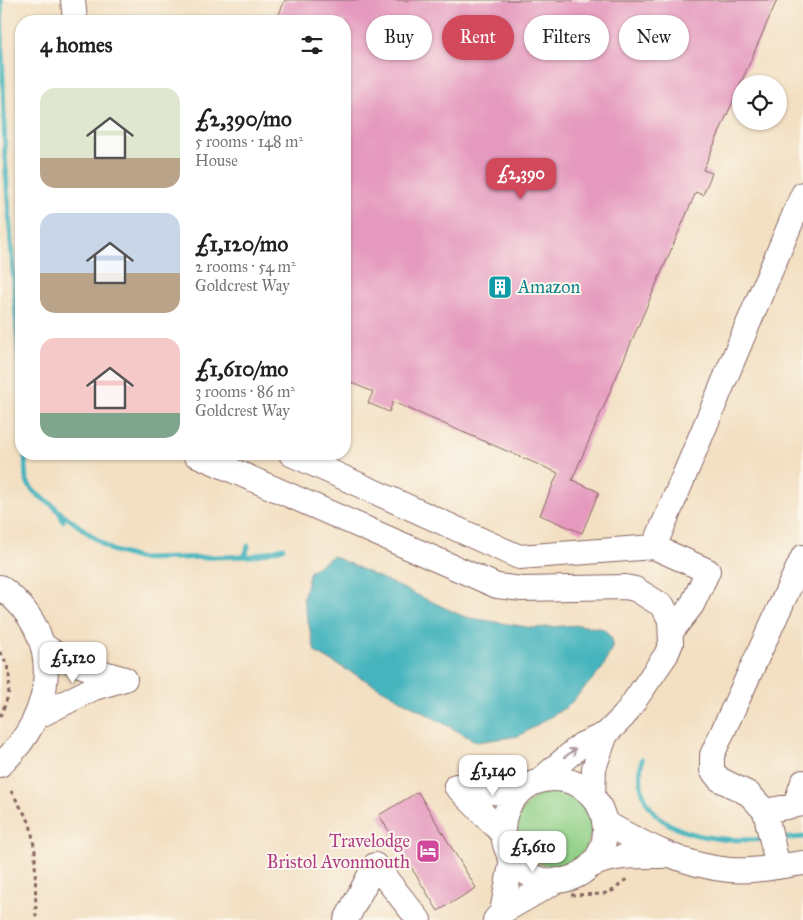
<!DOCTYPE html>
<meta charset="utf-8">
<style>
body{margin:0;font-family:"IM FELL Great Primer",serif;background:#f2f2f2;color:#222;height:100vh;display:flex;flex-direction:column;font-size:19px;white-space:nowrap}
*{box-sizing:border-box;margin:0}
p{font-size:16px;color:#767676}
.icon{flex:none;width:28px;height:28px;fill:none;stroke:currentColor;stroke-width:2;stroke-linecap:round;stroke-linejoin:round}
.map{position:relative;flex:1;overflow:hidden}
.panel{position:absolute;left:15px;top:15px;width:336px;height:445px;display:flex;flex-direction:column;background:#fff;border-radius:20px;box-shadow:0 1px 4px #0004}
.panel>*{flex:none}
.hud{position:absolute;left:366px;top:15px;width:361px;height:45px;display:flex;gap:10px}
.fabs{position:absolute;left:732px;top:75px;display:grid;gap:10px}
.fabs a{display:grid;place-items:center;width:55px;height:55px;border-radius:50%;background:#fff;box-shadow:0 1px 4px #0004;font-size:25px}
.price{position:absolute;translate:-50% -42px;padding:0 11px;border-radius:10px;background:#fff;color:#222;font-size:16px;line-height:32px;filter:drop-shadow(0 1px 2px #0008)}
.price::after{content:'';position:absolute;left:50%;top:30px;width:15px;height:11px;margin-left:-8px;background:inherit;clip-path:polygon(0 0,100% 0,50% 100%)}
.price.on{background:#d1495b;color:#fff}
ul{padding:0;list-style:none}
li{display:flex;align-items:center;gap:15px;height:125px;padding:0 25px}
li span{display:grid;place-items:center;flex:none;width:140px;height:100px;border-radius:15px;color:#555}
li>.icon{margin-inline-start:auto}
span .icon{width:60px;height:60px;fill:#fffc;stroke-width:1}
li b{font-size:21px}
h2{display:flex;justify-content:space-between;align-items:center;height:60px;padding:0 25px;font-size:21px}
.chip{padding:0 18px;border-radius:22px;background:#fff;box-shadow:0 1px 4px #0004;font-size:18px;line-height:45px}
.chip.on{background:#d1495b;color:#fff}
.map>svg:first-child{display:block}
</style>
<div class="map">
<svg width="803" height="920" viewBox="0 0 803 920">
<rect width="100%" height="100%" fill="#fbf7ec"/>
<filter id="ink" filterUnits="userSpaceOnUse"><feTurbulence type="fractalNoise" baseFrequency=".02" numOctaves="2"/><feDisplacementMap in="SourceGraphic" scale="10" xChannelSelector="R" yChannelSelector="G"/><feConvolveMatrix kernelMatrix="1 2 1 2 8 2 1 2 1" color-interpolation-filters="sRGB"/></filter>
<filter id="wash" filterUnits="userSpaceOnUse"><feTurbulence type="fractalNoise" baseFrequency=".0096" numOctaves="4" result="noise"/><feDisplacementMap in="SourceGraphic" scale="20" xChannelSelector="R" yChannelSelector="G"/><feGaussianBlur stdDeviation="1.12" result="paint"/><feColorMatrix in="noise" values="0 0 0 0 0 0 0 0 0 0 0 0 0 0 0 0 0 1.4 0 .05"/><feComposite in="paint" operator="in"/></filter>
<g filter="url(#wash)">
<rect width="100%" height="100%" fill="#f3e0c3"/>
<!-- green -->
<path fill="#90d087" stroke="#6d7859" d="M517 829a37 37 0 1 1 74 0a37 37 0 1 1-74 0Z"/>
<!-- water -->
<path fill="#44b4bd" stroke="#476a74" d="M333,556L465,617L533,628L579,625L604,629L612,639V648L602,669L568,706L519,736L477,742L315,652L303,599L310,571Z"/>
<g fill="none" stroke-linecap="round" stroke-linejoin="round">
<!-- stream -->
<path stroke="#44b4bd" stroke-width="5" d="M1,0L5,156L21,388
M25,454C26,462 24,474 27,481C35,501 57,499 63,521
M60,512L111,550L141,559L253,556L283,548
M245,556L248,546
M642,759C628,834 711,843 765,839
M779,839L803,837"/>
</g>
<g id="blocks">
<!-- building -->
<path fill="#e599be" d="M285,0H777L703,170L712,173L703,195L696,192L572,480L599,492L582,533L540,515L558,473L393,402L389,412L368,403L373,392L345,380V21H276Z
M418,792L476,888L438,911L379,815Z"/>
</g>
</g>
<g filter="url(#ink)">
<use href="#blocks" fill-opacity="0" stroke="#856360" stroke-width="1"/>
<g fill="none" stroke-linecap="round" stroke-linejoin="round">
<!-- minor casing -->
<g stroke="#856360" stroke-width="26">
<path id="minor" d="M73,0L75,21
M195,454L497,586L522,589L625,587L635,589L663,606L670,620L671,643L666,655L624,716L606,734L581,745L539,781
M291,454L519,557L654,547L708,571L692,605L671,632
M654,547L803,194
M0,587C66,635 56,715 0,765
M43,645C68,663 95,671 125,679
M37,717L94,688L125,679
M503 830a51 51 0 1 1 102 0a51 51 0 1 1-102 0Z
M456,786L503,834
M456,786L490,792L518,793
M593,797L594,768L606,734
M795,805L803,782
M765,811L803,804
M604,822C643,844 684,866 730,870C754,872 779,866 803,863
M590,866C614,855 636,856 662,856
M778,867L765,811L749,794L719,779L712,770V755L803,557
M502,912L512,859
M346,920L375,865L419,920
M495,920L502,912L558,880"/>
</g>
<!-- path -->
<path stroke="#856360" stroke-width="3" stroke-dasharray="4 4" stroke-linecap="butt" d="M0,652C14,672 11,695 0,716
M11,791L30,823L35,851L36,920
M571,895L603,894L614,890L629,877"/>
<!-- minor -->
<use href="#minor" stroke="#fff" stroke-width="24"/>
</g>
<!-- one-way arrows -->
<defs><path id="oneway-shaft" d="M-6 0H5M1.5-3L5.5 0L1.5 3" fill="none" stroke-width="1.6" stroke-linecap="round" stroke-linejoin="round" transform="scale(1.25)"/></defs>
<use stroke="#ae9aa0" href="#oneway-shaft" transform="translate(570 753) rotate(-38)"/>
</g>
<!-- icons -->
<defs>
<g id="building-square" transform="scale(1.25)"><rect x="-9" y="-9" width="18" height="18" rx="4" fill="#0f9aa8" stroke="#fbf7ec"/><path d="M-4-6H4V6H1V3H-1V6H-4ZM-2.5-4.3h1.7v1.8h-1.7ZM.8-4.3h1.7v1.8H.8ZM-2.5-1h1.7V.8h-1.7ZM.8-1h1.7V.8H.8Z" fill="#fff"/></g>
<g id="hotel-square" transform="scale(1.25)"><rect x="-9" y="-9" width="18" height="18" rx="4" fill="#d1479c" stroke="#fbf7ec"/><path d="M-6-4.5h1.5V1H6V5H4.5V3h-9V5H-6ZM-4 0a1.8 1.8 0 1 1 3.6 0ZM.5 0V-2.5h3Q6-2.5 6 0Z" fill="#fff"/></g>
</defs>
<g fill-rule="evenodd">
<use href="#building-square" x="500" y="287"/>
<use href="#hotel-square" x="428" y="851"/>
</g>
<g text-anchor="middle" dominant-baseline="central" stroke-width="4" stroke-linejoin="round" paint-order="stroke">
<!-- culture labels -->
<g font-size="18" fill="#0d838f" stroke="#fbf7ec" text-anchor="start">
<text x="518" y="287">Amazon</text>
</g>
<!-- hotel labels -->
<g font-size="18" fill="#b23c85" stroke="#fbf7ec" text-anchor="end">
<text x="410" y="841">Travelodge<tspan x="410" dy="21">Bristol Avonmouth</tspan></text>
</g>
</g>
</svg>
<div class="fabs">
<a><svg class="icon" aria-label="locate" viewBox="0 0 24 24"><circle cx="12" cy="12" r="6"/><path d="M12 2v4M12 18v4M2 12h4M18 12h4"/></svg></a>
</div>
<b class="price on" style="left:521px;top:200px">£2,390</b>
<b class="price" style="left:73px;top:684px">£1,120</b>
<b class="price" style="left:493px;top:797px">£1,140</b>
<b class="price" style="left:533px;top:873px">£1,610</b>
<div class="hud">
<a class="chip">Buy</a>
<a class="chip on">Rent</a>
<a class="chip">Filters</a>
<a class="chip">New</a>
</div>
<section class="panel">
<h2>4 homes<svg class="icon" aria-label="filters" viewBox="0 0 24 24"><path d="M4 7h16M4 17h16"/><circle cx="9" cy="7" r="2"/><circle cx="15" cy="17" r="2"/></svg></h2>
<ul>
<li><span style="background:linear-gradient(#dfe7d0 70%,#b9a48a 0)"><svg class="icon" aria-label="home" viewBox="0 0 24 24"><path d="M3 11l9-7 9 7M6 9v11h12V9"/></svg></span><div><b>£2,390/mo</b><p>5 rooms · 148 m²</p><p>House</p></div></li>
<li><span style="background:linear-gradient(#c9d6e8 60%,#b9a48a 0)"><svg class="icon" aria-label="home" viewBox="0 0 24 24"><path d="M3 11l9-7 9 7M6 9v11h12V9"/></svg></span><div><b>£1,120/mo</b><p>2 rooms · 54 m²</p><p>Goldcrest Way</p></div></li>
<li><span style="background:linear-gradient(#f6c9c9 75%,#7fa58c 0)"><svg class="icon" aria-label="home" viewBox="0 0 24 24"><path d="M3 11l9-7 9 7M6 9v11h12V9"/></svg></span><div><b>£1,610/mo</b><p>3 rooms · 86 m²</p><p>Goldcrest Way</p></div></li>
</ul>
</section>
</div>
